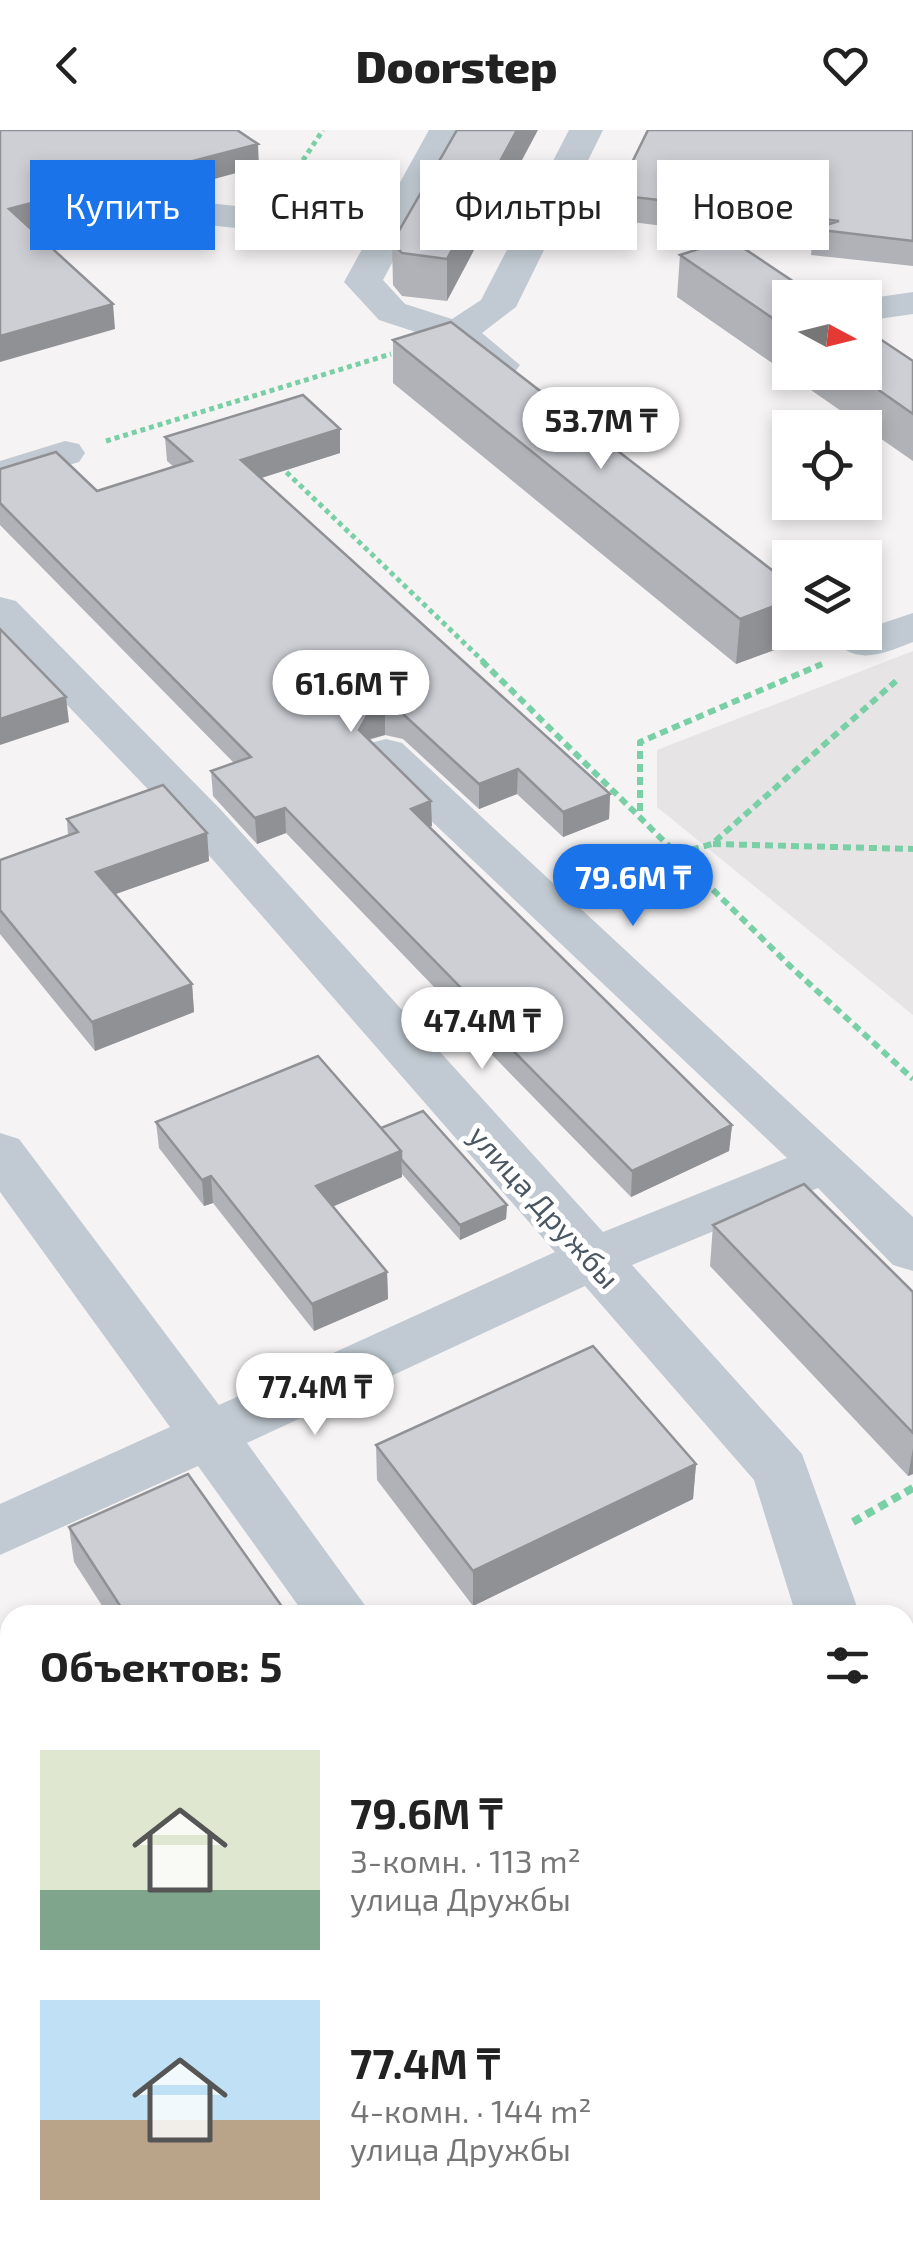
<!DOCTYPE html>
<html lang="ru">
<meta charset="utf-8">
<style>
body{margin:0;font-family:"Exo 2",sans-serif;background:#f2f2f2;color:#222;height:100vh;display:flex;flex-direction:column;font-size:38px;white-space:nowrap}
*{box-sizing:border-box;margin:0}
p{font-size:32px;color:#767676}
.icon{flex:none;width:55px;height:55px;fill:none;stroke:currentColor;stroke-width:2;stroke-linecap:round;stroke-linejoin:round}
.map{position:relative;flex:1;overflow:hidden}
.sheet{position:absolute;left:0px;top:1475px;width:915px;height:640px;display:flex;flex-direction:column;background:#fff;border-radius:30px 30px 0 0;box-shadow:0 5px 15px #0003}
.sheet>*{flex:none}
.top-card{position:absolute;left:30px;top:30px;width:855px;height:90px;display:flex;gap:20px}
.needle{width:65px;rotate:97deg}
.controls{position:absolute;left:772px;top:150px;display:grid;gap:20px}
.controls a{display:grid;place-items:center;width:110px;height:110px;border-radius:0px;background:#fff;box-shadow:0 5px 15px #0003;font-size:50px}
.price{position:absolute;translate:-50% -85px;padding:0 22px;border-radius:35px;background:#fff;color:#222;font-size:32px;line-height:65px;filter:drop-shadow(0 2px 5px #0008)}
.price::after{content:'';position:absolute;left:50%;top:60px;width:30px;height:22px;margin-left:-15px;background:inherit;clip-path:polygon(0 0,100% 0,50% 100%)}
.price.current{background:#1a73e8;color:#fff}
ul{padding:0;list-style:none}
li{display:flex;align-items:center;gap:30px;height:250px;padding:0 40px}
li span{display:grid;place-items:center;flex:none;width:280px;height:200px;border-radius:0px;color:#555}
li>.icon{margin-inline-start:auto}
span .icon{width:120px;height:120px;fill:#fffc;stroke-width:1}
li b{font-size:42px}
h2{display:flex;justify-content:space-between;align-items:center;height:120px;padding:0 40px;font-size:42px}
.tag{padding:0 35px;border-radius:0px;background:#fff;box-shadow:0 5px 15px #0003;font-size:35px;line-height:90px}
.tag.current{background:#1a73e8;color:#fff}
header{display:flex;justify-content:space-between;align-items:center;height:130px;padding:0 40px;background:#fff;font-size:45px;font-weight:800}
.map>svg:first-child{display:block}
</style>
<header><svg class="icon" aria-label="back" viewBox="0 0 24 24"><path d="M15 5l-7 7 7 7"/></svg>Doorstep<svg class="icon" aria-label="heart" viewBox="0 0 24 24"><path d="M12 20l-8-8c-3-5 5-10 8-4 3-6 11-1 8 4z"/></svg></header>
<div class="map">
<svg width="913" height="2115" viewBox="0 0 913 2115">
<rect width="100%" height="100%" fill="#f5f3f3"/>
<!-- education -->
<path fill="#e6e4e5" d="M913,521V885L657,677V620Z"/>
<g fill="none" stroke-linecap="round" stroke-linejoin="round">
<!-- path-far2 -->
<path stroke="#7ad0a6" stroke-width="5" stroke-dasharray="5 4" stroke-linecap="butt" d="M288,53L323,0
M106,311L391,224
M280,336L485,533"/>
<!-- path-far1 -->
<path stroke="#7ad0a6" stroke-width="6" stroke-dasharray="8 5" stroke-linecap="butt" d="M482,531L790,836L913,949
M640,681V612L822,534
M713,714L913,719
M591,748L712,714L896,551"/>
<!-- path -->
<path stroke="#7ad0a6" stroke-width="8" stroke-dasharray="9 6" stroke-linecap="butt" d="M853,1392L913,1358
M0,1823L10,1819
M905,2044L913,2033
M412,2105L418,2115"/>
<!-- minor -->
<path fill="#c1cad2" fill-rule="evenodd" d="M429,0H463L383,150L405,174L452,189L481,170L569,0H603L516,177L482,203L520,235L514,243H486L443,211L379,190L344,152L366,112L199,94L186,91L181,83L186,75L199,72L378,92Z
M913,162V184L865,191V169Z
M65,311L79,314L85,323L79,332L0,356V331Z
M0,467L16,471L221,680L603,1102L787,1028L370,633L363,623L370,613L386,609L402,613L913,1087V1141L893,1135L818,1058L632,1135L802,1324L860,1485H796L754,1350L585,1156L247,1313L372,1485H305L198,1336L0,1425V1374L170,1297L0,1062V1003L19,1009L219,1275L555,1122L187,700L0,505Z
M913,483V512C879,525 852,538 828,502H865V492L871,497Z
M905,1573L913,1576V1636L905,1633Z
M0,1941L10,1944V2028L0,2024Z
M27,2105H103L108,2115H32Z
M750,2105H829L834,2115H755Z"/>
</g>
<!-- wall -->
<path fill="#b0b2b7" d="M457,0L447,171L402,166L393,155L392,113Z
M913,0V136L811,125L812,114L615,90L616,65Z
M680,125L790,168V242H865L913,231V331L677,167Z
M393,210L790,502H800L799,511L736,534L393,253Z
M340,299V323L261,348L610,664L609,689L563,707L517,664L479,679L403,609L385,605L369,610L432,696L430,697L732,995L729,1021L631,1067L459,891V883L286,703L257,714L213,666L211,641L234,633L0,395V339L97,361L174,337L167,331L165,307Z
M67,689L207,703L209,731L115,764L192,854L194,882L95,921L0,804V730L68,706Z
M156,992L381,998L507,1075L506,1089L460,1110L401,1043L402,1047L333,1076L387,1142L388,1169L314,1201L213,1073L204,1076L159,1018Z
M713,1095L913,1162V1344L908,1346L710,1136Z
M376,1315L696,1334L693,1369L473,1476L377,1350Z
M69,1397L288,1485H108L74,1432Z"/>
<!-- shaded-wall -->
<path fill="#909195" d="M517,0H538L447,171V129Z
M258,14L259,37L12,103L9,79Z
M113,174L115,199L0,232V206Z
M340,299V323L242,354L241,330Z
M790,470V502H800L799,511L736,534L740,489Z
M66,567L69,592L0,615V589Z
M385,580V605L369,609L359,600L368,584Z
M518,639L517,664L479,679V654Z
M610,664L609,689L563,707V682Z
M431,671L432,696L411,704V679Z
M285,678L286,703L257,714L255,688Z
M207,703L209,731L99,770L96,742Z
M192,854L194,882L95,921L92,892Z
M732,995L729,1021L631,1067L632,1041Z
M401,1021L402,1047L318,1083L316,1056Z
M211,1046L213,1073L204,1076L202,1050Z
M507,1075L506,1089L460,1110V1095Z
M387,1142L388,1169L314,1201L312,1174Z
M913,1318V1344L908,1346Z
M696,1334L693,1369L473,1476V1441Z
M10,1750V1774L0,1779V1755Z"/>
<!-- building -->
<path fill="#cdcfd5" stroke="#909195" stroke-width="2.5" d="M0,0H237L258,14L9,79L113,174L0,206Z
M457,0H517L447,129L402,123L392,113Z
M648,0H913V111L813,99L839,91L616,65Z
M730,109L818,168H790V200L680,125Z
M451,192L790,454V470L740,489L393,210Z
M865,199L913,231V284L853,242H865Z
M303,265L340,299L241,330L610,664L563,682L518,639L479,654L403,584L385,580L368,584L359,600L431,671L411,679L732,995L632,1041L459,866L466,863L285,678L255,688L211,641L251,627L0,373V339L56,322L97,361L192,331L165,307Z
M0,499L66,567L0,589Z
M163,655L207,703L96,742L192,854L92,892L0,780V730L78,702L67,689Z
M318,926L401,1021L316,1056L387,1142L312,1174L211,1046L202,1050L156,992Z
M423,981L507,1075L460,1095L401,1029V1021L381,998Z
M804,1054L913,1162V1303L713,1095Z
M593,1216L696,1334L473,1441L376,1315Z
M188,1344L288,1485H126L69,1397Z
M0,1543L10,1561V1750L0,1755Z
M0,2090L13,2115H0Z"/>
<g text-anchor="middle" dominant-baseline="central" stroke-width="10" stroke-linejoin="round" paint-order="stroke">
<!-- street labels -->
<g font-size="30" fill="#4a5661" stroke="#fff">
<text transform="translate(545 1076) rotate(48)">улица Дружбы</text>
</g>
</g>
</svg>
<div class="controls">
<a><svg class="needle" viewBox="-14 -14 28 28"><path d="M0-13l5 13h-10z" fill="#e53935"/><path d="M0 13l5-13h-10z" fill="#767676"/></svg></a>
<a><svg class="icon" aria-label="locate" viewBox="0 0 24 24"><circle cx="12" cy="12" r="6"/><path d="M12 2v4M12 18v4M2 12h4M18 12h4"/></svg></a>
<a><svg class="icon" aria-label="layers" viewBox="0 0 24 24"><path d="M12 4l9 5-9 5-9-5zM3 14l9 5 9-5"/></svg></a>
</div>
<b class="price" style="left:601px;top:342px">53.7M ₸</b>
<b class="price" style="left:351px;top:605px">61.6M ₸</b>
<b class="price current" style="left:633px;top:799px">79.6M ₸</b>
<b class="price" style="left:482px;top:942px">47.4M ₸</b>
<b class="price" style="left:315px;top:1308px">77.4M ₸</b>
<div class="top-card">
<a class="tag current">Купить</a>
<a class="tag">Снять</a>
<a class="tag">Фильтры</a>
<a class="tag">Новое</a>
</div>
<section class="sheet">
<h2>Объектов: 5<svg class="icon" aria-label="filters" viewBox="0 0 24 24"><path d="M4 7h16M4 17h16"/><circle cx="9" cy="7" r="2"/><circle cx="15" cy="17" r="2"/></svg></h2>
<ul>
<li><span style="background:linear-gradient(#dfe7d0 70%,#7fa58c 0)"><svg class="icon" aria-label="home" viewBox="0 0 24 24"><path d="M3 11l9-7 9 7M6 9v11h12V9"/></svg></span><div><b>79.6M ₸</b><p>3-комн. · 113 m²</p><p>улица Дружбы</p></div></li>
<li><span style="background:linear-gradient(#bfe0f5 60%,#b9a48a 0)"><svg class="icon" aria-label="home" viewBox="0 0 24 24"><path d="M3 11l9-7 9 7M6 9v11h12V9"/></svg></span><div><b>77.4M ₸</b><p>4-комн. · 144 m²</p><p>улица Дружбы</p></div></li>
</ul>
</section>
</div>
